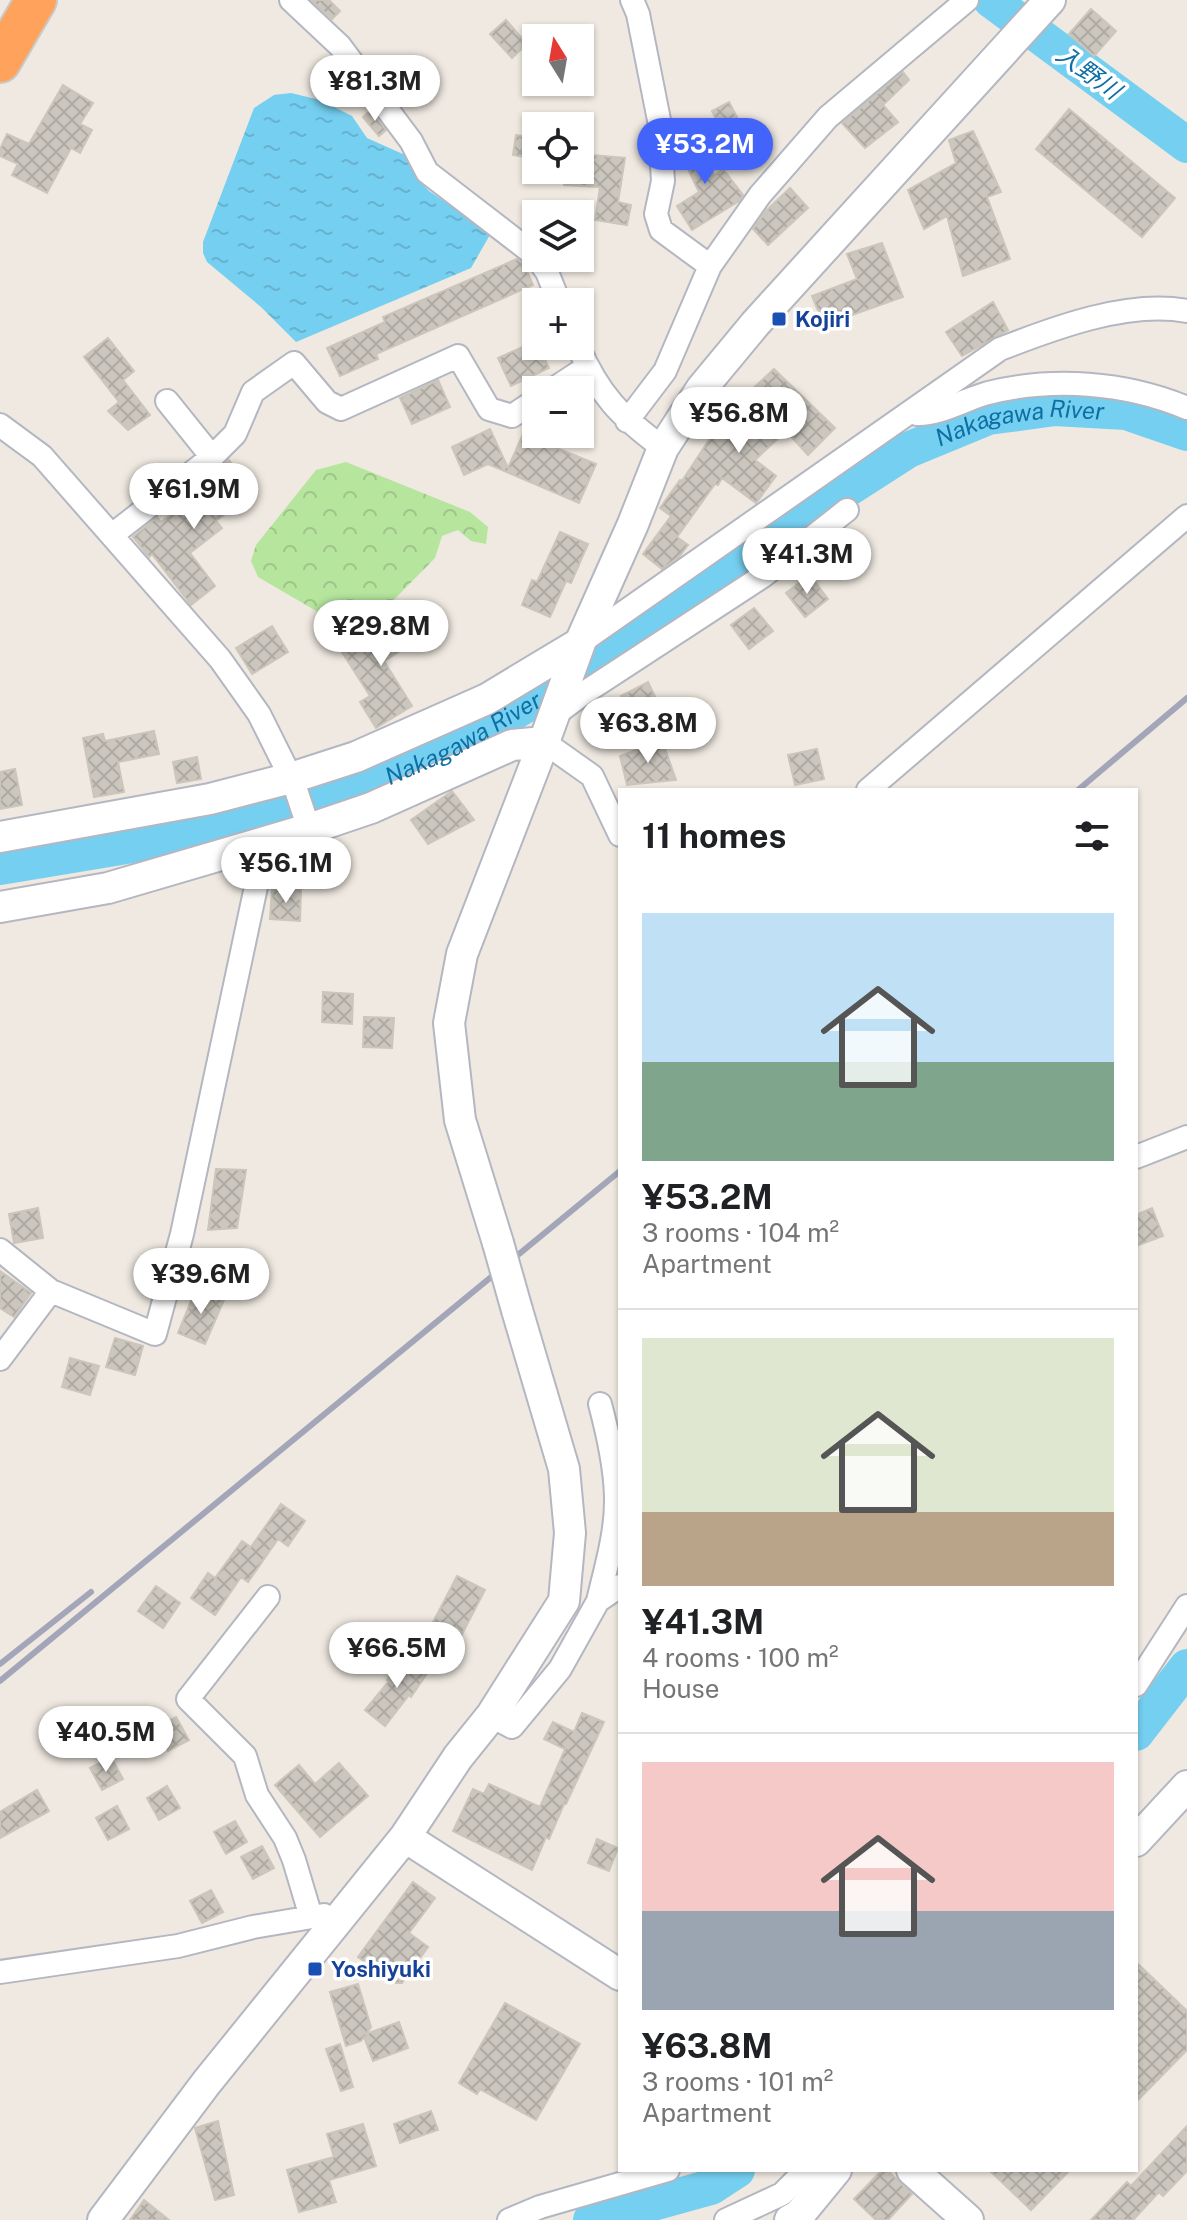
<!DOCTYPE html>
<meta charset="utf-8">
<style>
body{margin:0;font-family:"Public Sans","Noto Sans JP",sans-serif;background:#f2f2f2;color:#202124;height:100vh;display:flex;flex-direction:column;font-size:30px;white-space:nowrap}
*{box-sizing:border-box;margin:0}
p{font-size:26px;color:#757577}
.icon{flex:none;width:44px;height:44px;fill:none;stroke:currentColor;stroke-width:2;stroke-linecap:round;stroke-linejoin:round}
.map{position:relative;flex:1;overflow:hidden}
.side{position:absolute;left:618px;top:788px;width:520px;height:1384px;display:flex;flex-direction:column;background:#fff;border-radius:0px;box-shadow:0 2px 6px #0004}
.side>*{flex:none}
.needle{width:52px;rotate:349deg}
.tools{position:absolute;left:522px;top:24px;display:grid;gap:16px}
.tools a{display:grid;place-items:center;width:72px;height:72px;border-radius:0px;background:#fff;box-shadow:0 2px 6px #0004;font-size:40px}
.price{position:absolute;translate:-50% -68px;padding:0 18px;border-radius:28px;background:#fff;color:#222;font-size:26px;line-height:52px;filter:drop-shadow(0 2px 4px #0008)}
.price::after{content:'';position:absolute;left:50%;top:48px;width:24px;height:18px;margin-left:-12px;background:inherit;clip-path:polygon(0 0,100% 0,50% 100%)}
.price.selected{background:#4264fb;color:#fff}
ul{padding:0;list-style:none}
li{display:grid;align-content:center;gap:16px;height:424px;padding:0 24px}
li+li{border-top:2px solid #e0e0e0}
li span{display:grid;place-items:center;height:248px;border-radius:0px;color:#555}
li>.icon{margin-inline-start:auto}
span .icon{width:144px;height:144px;fill:#fffc;stroke-width:1}
li b{font-size:34px}
h2{display:flex;justify-content:space-between;align-items:center;height:96px;padding:0 24px;font-size:34px}
.map>svg:first-child{display:block}
</style>
<div class="map">
<svg width="1187" height="2220" viewBox="0 0 1187 2220">
<defs>
<pattern id="forest-crowns" width="20" height="18" patternUnits="userSpaceOnUse" patternTransform="scale(2)"><rect width="20" height="18" fill="#b6e59e"/><path d="M2 6a3 3 0 1 1 6 0M12 15a3 3 0 1 1 6 0" fill="none" stroke="#9dc588"/></pattern>
<pattern id="water-ripples" width="26" height="14" patternUnits="userSpaceOnUse" patternTransform="scale(2)"><rect width="26" height="14" fill="#75cff0"/><path d="M2 4q2-2 4 0t4 0M15 11q2-2 4 0t4 0" fill="none" stroke="#66b2ce"/></pattern>
<pattern id="building-cross-hatch" width="8" height="8" patternUnits="userSpaceOnUse" patternTransform="scale(2)"><rect width="8" height="8" fill="#cbc7bf"/><path d="M0 0l8 8M0 8l8-8" fill="none" stroke="#afaba4"/></pattern>
</defs>
<rect width="100%" height="100%" fill="#efe9e1"/>
<!-- forest -->
<path fill="url(#forest-crowns)" d="M346,462L470,512L488,527L486,544L471,541L458,530L442,536L435,558L367,627L354,633L258,577L251,561L256,545L316,470Z"/>
<!-- water -->
<path fill="url(#water-ripples)" d="M291,93L320,100L352,116L367,138L405,155L418,179L429,191L491,233L471,268L296,342L261,307L207,262L203,253V242L254,108L274,95Z"/>
<g fill="none" stroke-linecap="round" stroke-linejoin="round">
<!-- river -->
<g stroke="#75cff0" stroke-width="36">
<path d="M991,0L1187,145"/>
<path id="s1" d="M0,867L223,830L342,796L447,751L610,656L815,510L908,450L988,417L1055,408L1126,412L1187,433"/>
<path d="M1136,1733L1187,1667"/>
<path d="M591,2220L711,2187L737,2170"/>
</g>
</g>
<!-- building -->
<path fill="url(#building-cross-hatch)" stroke="#cbc5ba" stroke-width="2" d="M311,0H329L340,11L332,19Z
M1091,9L1116,31L1094,56L1069,34Z
M506,20L527,44L512,58L490,34Z
M903,72L909,80L883,105L898,122L865,148L842,123Z
M63,85L93,103L80,124L92,130L80,153L71,148L47,193L12,175L18,164L0,156V149L7,134L29,144Z
M729,102L739,121L721,130L712,111Z
M1069,109L1175,198L1142,237L1036,149Z
M371,110L386,130L379,136L363,117Z
M973,131L1001,192L987,197L1010,259L963,276L947,216L924,229L908,190L956,163L949,140Z
M694,133L714,176L723,169L743,195L739,201L692,230L677,206L699,192L675,142Z
M516,135L536,138V159L513,155Z
M580,154L625,158L618,202L631,205L627,225L595,220L600,187L564,185V170H580Z
M790,188L808,208L768,245L753,229L766,211Z
M882,243L903,297L824,325L812,296L857,279L847,254Z
M517,259L524,264L533,285L376,354L378,359L340,376L327,348L385,322L383,317Z
M993,302L1008,330L962,356L946,332Z
M108,338L134,371L123,380L150,415L128,430L108,411L119,402L84,357Z
M536,341V346H539L549,368L511,386L498,358Z
M774,369L835,428L808,455L786,431L755,460L776,476L756,503L722,478L718,485L715,484L677,537L688,545L679,557L662,569L643,554L671,516L660,508L680,480L682,481L727,412L722,408L742,389L747,394Z
M438,380L450,407L412,424L400,398Z
M490,429L508,468L523,434L596,464L579,503L488,464L464,475L452,447Z
M229,460L254,492L216,521L222,528L190,553L215,586L191,605L152,554L149,557L133,537L157,517L161,522L209,485L205,480Z
M560,532L588,544L571,583L566,581L550,617L522,605L532,580L537,582Z
M810,575L828,599L805,617L786,593Z
M754,608L773,631L749,649L731,625Z
M400,612L418,640L384,661L412,706L376,728L360,702L370,696L340,649Z
M272,626L288,652L252,674L236,648Z
M648,682L661,709L635,723L621,696Z
M154,731L159,754L118,762L124,792L94,797L83,738L103,734L105,741Z
M662,740L676,780L627,785L620,756Z
M817,749L824,779L795,785L788,755Z
M197,757L201,779L177,783L173,762Z
M15,769L22,805L0,809V772Z
M452,791L474,820L428,844L411,820Z
M272,889L301,890L300,921L270,919Z
M323,992L353,994L352,1024L322,1022Z
M364,1017L394,1018L392,1048L363,1047Z
M216,1169L246,1170L237,1228L208,1230Z
M38,1208L43,1238L14,1243L9,1214Z
M1152,1208L1163,1236L1136,1246V1215Z
M232,1259L261,1267L252,1296L224,1288Z
M0,1271L31,1293L14,1317L0,1308Z
M196,1289L224,1300L205,1344L178,1333Z
M115,1338L143,1346L135,1375L106,1367Z
M70,1358L99,1366L90,1395L62,1387Z
M281,1504L305,1521L288,1546L278,1539L248,1582L241,1577L215,1615L191,1598L208,1573L215,1578L242,1541L251,1547Z
M457,1576L485,1590L459,1640L431,1626Z
M156,1586L180,1603L163,1628L138,1611Z
M404,1655L428,1672L411,1697L409,1695L385,1726L365,1710L389,1681L387,1680Z
M582,1713L604,1722L566,1804H564L549,1839L546,1837L532,1870L453,1831L473,1789L484,1794L489,1784L540,1807L565,1749L544,1739L553,1722L574,1732Z
M176,1717L189,1740L168,1751L155,1729Z
M111,1757L123,1779L102,1790L90,1768Z
M339,1763L368,1796L320,1837L275,1785L299,1765L315,1784Z
M167,1786L180,1808L159,1820L147,1798Z
M37,1790L49,1811L0,1838V1812Z
M117,1806L129,1829L108,1840L96,1818Z
M235,1821L247,1842L226,1854L214,1832Z
M597,1839L618,1848L609,1871L588,1863Z
M262,1846L274,1868L253,1879L241,1857Z
M413,1882L435,1898L409,1933L428,1947L402,1983H396L358,1957Z
M211,1890L223,1912L202,1923L190,1901Z
M1136,1962L1187,2011V2050L1136,2102Z
M358,1984L371,2027L366,2034L399,2022L408,2048L373,2061L364,2037L361,2041L346,2046L330,1992Z
M505,2003L580,2044L536,2120L480,2089L477,2094L459,2083Z
M340,2044L353,2087L341,2091L326,2049Z
M431,2111L438,2130L400,2143L394,2124Z
M218,2121L234,2195L215,2200L195,2128Z
M363,2124L376,2166L329,2180L336,2202L299,2212L287,2170L334,2157L327,2134Z
M1187,2126V2171L1163,2196L1159,2192L1133,2220H1091L1127,2182L1131,2186Z
M882,2170H887L912,2194L888,2220H876L854,2199Z
M989,2170H1070L1031,2210Z
M144,2200L169,2220H130Z"/>
<g fill="none" stroke-linecap="round" stroke-linejoin="round">
<!-- street casing -->
<g stroke="#b4b7c1" stroke-width="26">
<path id="street" d="M291,0L340,46L411,141L427,172L536,256
M632,0L638,14L659,120L663,181L656,214L661,230L710,266
M537,258L547,272L559,302
M578,346C599,395 621,417 663,448
M552,390L587,367
M167,401L212,457
M917,414C939,415 966,399 988,393C1053,377 1125,382 1187,408
M627,421L665,371L710,266L760,195L828,117L967,0
M0,425L42,456L220,659L259,714L294,784L309,829L310,842L273,862L257,882L182,1234L155,1334L51,1291L0,1359
M112,535L212,457L235,434L253,392L294,363L327,402L341,409L458,356L489,409L512,416L536,400
M580,643L1000,349C1054,328 1128,300 1187,311
M553,716L584,693L763,576L847,510
M544,742L592,776L620,835
M868,790L1187,516
M1136,1157L1187,1137
M0,1250L51,1291
M268,1597L188,1699L245,1756L257,1795L285,1838L294,1860L311,1917
M598,1601C606,1567 617,1531 616,1496C615,1465 608,1434 600,1404
M1136,1685L1187,1606
M491,1716L512,1727L560,1669L598,1601L620,1586
M0,1972L178,1946L253,1927L324,1915
M509,2220L540,2207L668,2170
M726,2220L782,2194L806,2170"/>
</g>
<!-- secondary casing -->
<g stroke="#b4b7c1" stroke-width="34">
<path id="secondary" d="M0,837L210,799L291,778L356,757L487,699L580,643
M0,907L108,888L309,829L371,808L512,745L544,742
M498,1243L460,1120L449,1023L462,954L544,742L580,643L633,524L663,448L702,388L755,324L1050,0
M405,1837L620,1975
M1136,1841L1187,1786
M912,2170L968,2220
M103,2220L207,2082L405,1837L458,1757L491,1716L564,1601L570,1533L564,1469L517,1310
M790,2220L799,2215L836,2170"/>
</g>
<!-- highway casing -->
<g stroke="#c9c9c9" stroke-width="44">
<path id="highway" d="M0,62L36,0"/>
</g>
<!-- street -->
<use href="#street" stroke="#fff" stroke-width="22"/>
<!-- secondary -->
<use href="#secondary" stroke="#fff" stroke-width="30"/>
<!-- highway -->
<use href="#highway" stroke="#ffa35c" stroke-width="40"/>
<!-- rail -->
<path stroke="#a3a6b8" stroke-width="6" d="M1078,790L1187,698
M0,1664L91,1592
M0,1681L620,1171"/>
<!-- secondary-bridge casing -->
<g stroke="#b4b7c1" stroke-width="34" stroke-linecap="butt">
<path id="secondary-bridge" d="M498,1243L517,1310"/>
</g>
<!-- secondary-bridge -->
<use href="#secondary-bridge" stroke="#fff" stroke-width="30"/>
</g>
<!-- markers -->
<g fill="#1a4fb4" stroke="#fff" stroke-width="3">
<rect x="771" y="311" width="16" height="16" rx="4"/>
<rect x="307" y="1961" width="16" height="16" rx="4"/>
</g>
<g text-anchor="middle" dominant-baseline="central" stroke-width="7" stroke-linejoin="round" paint-order="stroke">
<!-- transit labels -->
<g font-size="22" font-weight="bold" fill="#164399" stroke="#fff" text-anchor="start">
<text x="795" y="319">Kojiri</text>
<text x="331" y="1969">Yoshiyuki</text>
</g>
<!-- water labels -->
<g font-size="24" font-style="italic" fill="#0d6fa3" stroke="#fff">
<text transform="translate(1089 72) rotate(36)">入野川</text>
<text stroke="none"><textPath href="#s1" startOffset="1132">Nakagawa River</textPath></text>
<text stroke="none"><textPath href="#s1" startOffset="484">Nakagawa River</textPath></text>
</g>
</g>
</svg>
<div class="tools">
<a><svg class="needle" viewBox="-14 -14 28 28"><path d="M0-13l5 13h-10z" fill="#e53935"/><path d="M0 13l5-13h-10z" fill="#757577"/></svg></a>
<a><svg class="icon" aria-label="locate" viewBox="0 0 24 24"><circle cx="12" cy="12" r="6"/><path d="M12 2v4M12 18v4M2 12h4M18 12h4"/></svg></a>
<a><svg class="icon" aria-label="layers" viewBox="0 0 24 24"><path d="M12 4l9 5-9 5-9-5zM3 14l9 5 9-5"/></svg></a>
<a>+</a>
<a>−</a>
</div>
<b class="price" style="left:375px;top:123px">¥81.3M</b>
<b class="price selected" style="left:705px;top:186px">¥53.2M</b>
<b class="price" style="left:739px;top:455px">¥56.8M</b>
<b class="price" style="left:194px;top:531px">¥61.9M</b>
<b class="price" style="left:807px;top:596px">¥41.3M</b>
<b class="price" style="left:381px;top:668px">¥29.8M</b>
<b class="price" style="left:648px;top:765px">¥63.8M</b>
<b class="price" style="left:286px;top:905px">¥56.1M</b>
<b class="price" style="left:201px;top:1316px">¥39.6M</b>
<b class="price" style="left:397px;top:1690px">¥66.5M</b>
<b class="price" style="left:106px;top:1774px">¥40.5M</b>
<section class="side">
<h2>11 homes<svg class="icon" aria-label="filters" viewBox="0 0 24 24"><path d="M4 7h16M4 17h16"/><circle cx="9" cy="7" r="2"/><circle cx="15" cy="17" r="2"/></svg></h2>
<ul>
<li><span style="background:linear-gradient(#bfe0f5 60%,#7fa58c 0)"><svg class="icon" aria-label="home" viewBox="0 0 24 24"><path d="M3 11l9-7 9 7M6 9v11h12V9"/></svg></span><div><b>¥53.2M</b><p>3 rooms · 104 m²</p><p>Apartment</p></div></li>
<li><span style="background:linear-gradient(#dfe7d0 70%,#b9a48a 0)"><svg class="icon" aria-label="home" viewBox="0 0 24 24"><path d="M3 11l9-7 9 7M6 9v11h12V9"/></svg></span><div><b>¥41.3M</b><p>4 rooms · 100 m²</p><p>House</p></div></li>
<li><span style="background:linear-gradient(#f6c9c9 60%,#9aa5b1 0)"><svg class="icon" aria-label="home" viewBox="0 0 24 24"><path d="M3 11l9-7 9 7M6 9v11h12V9"/></svg></span><div><b>¥63.8M</b><p>3 rooms · 101 m²</p><p>Apartment</p></div></li>
</ul>
</section>
</div>
